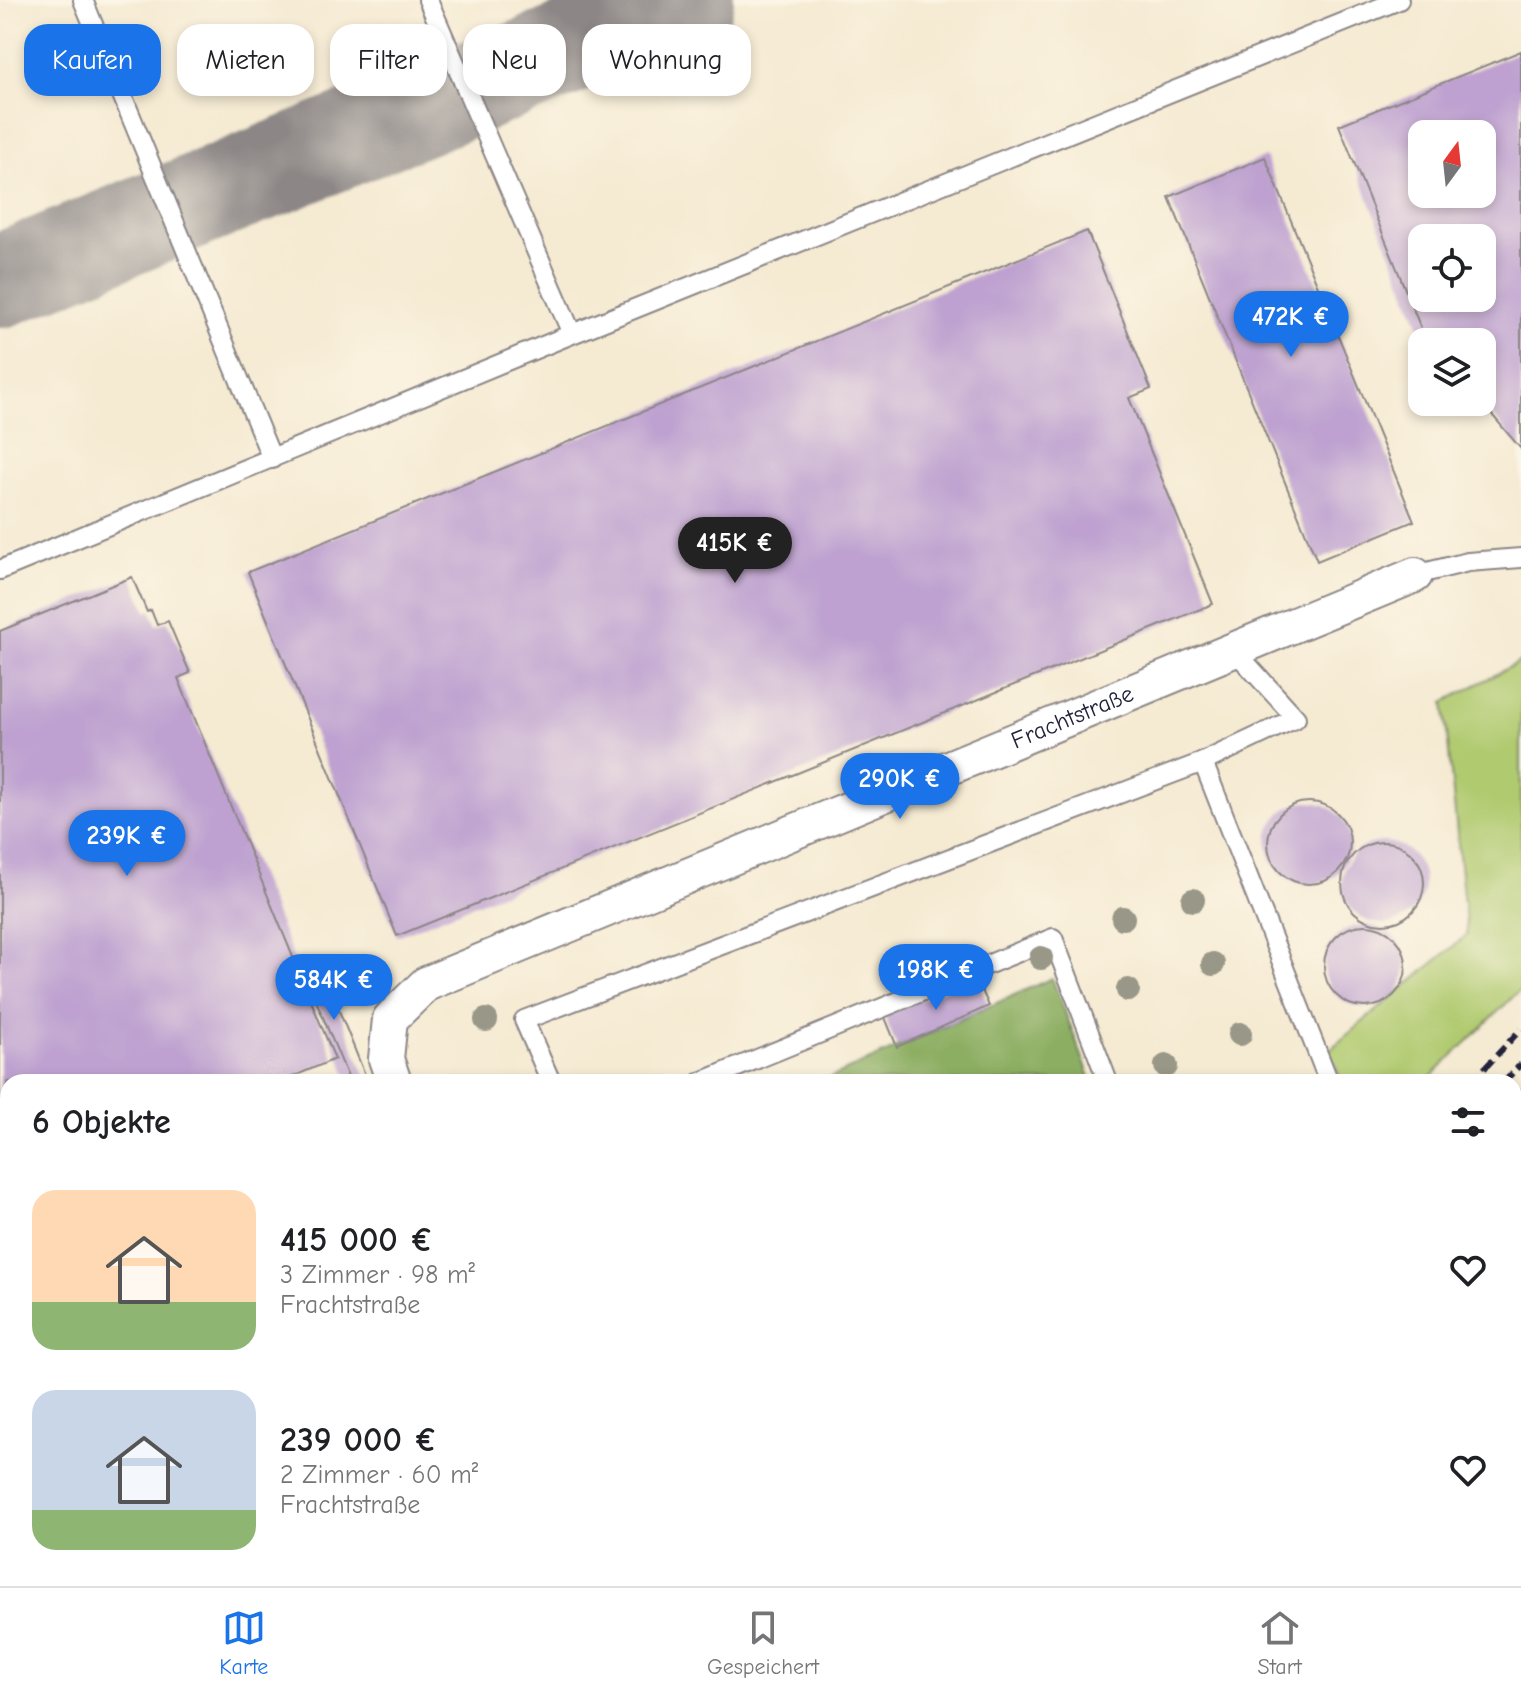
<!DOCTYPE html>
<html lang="de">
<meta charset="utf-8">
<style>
body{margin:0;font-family:"Comic Neue",sans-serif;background:#f6f6f6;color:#202124;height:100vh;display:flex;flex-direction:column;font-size:30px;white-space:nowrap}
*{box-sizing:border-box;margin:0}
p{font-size:26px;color:#757577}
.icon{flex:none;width:44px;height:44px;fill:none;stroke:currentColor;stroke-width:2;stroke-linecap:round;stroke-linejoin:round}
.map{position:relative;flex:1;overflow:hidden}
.sheet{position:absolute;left:0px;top:1074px;width:1522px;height:512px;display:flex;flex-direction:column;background:#fff;border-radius:24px 24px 0 0;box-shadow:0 4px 12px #0003}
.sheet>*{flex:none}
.guide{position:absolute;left:24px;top:24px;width:800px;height:72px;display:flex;gap:16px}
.needle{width:52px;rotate:15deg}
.buttons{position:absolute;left:1408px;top:120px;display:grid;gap:16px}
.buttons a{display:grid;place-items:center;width:88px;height:88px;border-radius:16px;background:#fff;box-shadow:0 4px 12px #0003;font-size:40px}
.price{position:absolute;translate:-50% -68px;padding:0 18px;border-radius:28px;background:#1a73e8;color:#fff;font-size:26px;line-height:52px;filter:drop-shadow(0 2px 4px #0008)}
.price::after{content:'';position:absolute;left:50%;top:48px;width:24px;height:18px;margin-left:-12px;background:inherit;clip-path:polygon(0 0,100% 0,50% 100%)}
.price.active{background:#222;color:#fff}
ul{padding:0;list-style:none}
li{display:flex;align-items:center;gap:24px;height:200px;padding:0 32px}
li span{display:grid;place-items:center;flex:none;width:224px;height:160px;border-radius:24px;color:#555}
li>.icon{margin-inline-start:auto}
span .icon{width:96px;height:96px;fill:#fffc;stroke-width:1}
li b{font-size:34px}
h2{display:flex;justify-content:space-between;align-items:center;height:96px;padding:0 32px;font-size:34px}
.chip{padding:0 28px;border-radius:24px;background:#fff;box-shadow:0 4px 12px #0003;font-size:28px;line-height:72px}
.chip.active{background:#1a73e8;color:#fff}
.tabs{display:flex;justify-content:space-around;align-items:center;height:112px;border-top:2px solid #e0e0e0;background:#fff;font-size:22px;color:#757577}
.tabs a{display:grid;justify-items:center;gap:4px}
.tabs .active{color:#1a73e8}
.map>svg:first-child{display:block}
</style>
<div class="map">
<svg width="1521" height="1586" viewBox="0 0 1521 1586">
<rect width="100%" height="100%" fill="#fcf5e5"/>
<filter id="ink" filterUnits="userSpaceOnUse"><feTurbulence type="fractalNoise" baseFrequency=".0125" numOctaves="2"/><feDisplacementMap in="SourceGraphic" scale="16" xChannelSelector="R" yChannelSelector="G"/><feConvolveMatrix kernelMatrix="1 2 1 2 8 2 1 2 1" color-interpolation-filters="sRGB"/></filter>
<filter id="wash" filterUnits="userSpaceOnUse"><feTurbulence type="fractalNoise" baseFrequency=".006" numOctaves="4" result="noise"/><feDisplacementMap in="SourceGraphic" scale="32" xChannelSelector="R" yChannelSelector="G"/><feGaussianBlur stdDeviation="1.8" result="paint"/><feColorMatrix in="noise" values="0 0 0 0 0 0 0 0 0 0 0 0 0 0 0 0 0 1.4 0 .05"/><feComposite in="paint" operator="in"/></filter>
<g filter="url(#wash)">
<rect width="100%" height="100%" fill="#f5ead2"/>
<!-- green -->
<path fill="#b0ca70" stroke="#697656" stroke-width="2" d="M1521,661V989L1426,1082H1342L1329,1050L1467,935L1444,702Z
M1521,1082V1158L1514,1165V1089Z
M1521,1424V1564L1514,1570V1432Z
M1043,1578H1110L1102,1586H1035Z
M1373,1578H1505L1497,1586H1366Z"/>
<!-- forest -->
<path fill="#8cae62" stroke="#57684e" stroke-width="2" d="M1052,978L1092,1082H829L828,1079Z"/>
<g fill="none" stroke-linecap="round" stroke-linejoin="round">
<!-- taxiway -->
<path stroke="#8c8686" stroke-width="94" d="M0,281L687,0"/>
</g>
<g id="blocks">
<!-- building -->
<path fill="#bea1d0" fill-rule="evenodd" d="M1521,51V449L1482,403V342H1431L1422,331L1339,125ZM1422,134H1482V194H1422ZM1422,238H1482V298H1422Z
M1265,157L1414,521L1317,561L1169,197Z
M1087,231L1151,389L1129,398L1213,604L397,936L248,572Z
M132,577L147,612L151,610L157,625L168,621L190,673L178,678L335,1059L280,1082H8V1344L0,1347V631Z
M1268 843a41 41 0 1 1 82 0a41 41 0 1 1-82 0Z
M1342 883a41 41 0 1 1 82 0a41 41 0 1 1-82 0Z
M1324 966a41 41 0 1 1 82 0a41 41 0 1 1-82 0Z
M320,960L329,986L368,1082H350L302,967Z
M976,977L989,1006L897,1047L884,1015Z"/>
</g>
</g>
<g filter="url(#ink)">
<use href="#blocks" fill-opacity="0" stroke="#8c8686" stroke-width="2"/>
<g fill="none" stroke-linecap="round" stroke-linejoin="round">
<!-- lane casing -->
<g stroke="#8c8686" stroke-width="22">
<path id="lane" d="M83,0L272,459
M428,0L572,334
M0,570L572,334L1399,0
M1415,575L1468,562L1521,558
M1235,651L1296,718L1203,762L1329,1082
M551,1082L524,1020L1203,762
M701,1082L1053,938L1108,1082
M507,1578L517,1586
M654,1578L657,1586
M890,1586L910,1578"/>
</g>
<!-- street casing -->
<g stroke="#8c8686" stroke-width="38">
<g id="street">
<path id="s1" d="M394,1082L386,1059L390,1019L426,984L1415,575"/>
<path d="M411,1586L418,1578"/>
</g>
</g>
<!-- secondary casing -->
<g stroke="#8c8686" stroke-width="48">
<path id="secondary" d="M1518,1586L1521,1584"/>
</g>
<!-- highway casing -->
<g stroke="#8c8686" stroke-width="48">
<path id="highway" d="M1514,1248L1521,1241
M1514,1385L1521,1377
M1192,1586L1200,1578
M1320,1586L1328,1578"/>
</g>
<!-- lane -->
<use href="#lane" stroke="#fff" stroke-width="18"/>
<!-- street -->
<use href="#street" stroke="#fff" stroke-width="34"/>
<!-- secondary -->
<use href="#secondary" stroke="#fbe5cf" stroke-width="44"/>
<!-- highway -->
<use href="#highway" stroke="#f5be86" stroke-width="44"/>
<!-- rail -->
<path stroke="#22223b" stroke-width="6" stroke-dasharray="12 6" stroke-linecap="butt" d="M1472,1082L1521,1029
M1504,1082L1521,1064
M1003,1586L1010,1578
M1035,1586L1043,1578"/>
</g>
<!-- trees -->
<g fill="#999888">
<circle cx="1193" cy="900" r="12"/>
<circle cx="1123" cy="918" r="12"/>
<circle cx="1041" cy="958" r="12"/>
<circle cx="1213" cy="964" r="12"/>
<circle cx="1128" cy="990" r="12"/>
<circle cx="486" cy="1020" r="12"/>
<circle cx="1240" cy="1034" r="12"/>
<circle cx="1166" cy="1066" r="12"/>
</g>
</g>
<g text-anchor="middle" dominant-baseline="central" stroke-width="6" stroke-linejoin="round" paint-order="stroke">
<!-- street labels -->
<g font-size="24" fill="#22223b" stroke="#fcf5e5">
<text stroke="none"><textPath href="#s1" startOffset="814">Frachtstraße</textPath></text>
</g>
</g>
</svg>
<div class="buttons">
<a><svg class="needle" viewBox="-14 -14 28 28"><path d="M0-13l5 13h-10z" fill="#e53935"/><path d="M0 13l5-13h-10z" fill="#757577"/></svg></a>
<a><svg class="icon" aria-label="locate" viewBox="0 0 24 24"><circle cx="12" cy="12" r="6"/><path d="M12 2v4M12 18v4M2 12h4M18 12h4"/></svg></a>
<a><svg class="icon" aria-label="layers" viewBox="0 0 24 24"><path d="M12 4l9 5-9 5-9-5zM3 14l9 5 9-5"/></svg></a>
</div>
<b class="price" style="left:1291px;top:359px">472K €</b>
<b class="price active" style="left:735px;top:585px">415K €</b>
<b class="price" style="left:900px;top:821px">290K €</b>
<b class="price" style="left:127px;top:878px">239K €</b>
<b class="price" style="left:936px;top:1012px">198K €</b>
<b class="price" style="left:334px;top:1022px">584K €</b>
<div class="guide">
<a class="chip active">Kaufen</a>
<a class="chip">Mieten</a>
<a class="chip">Filter</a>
<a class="chip">Neu</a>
<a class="chip">Wohnung</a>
</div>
<section class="sheet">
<h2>6 Objekte<svg class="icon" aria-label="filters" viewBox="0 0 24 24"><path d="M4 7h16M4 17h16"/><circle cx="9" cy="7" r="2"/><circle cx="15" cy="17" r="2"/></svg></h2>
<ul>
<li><span style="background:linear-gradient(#ffd9b3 70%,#8fb573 0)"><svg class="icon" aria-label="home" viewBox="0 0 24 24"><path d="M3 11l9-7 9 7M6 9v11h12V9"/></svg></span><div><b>415 000 €</b><p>3 Zimmer · 98 m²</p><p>Frachtstraße</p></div><svg class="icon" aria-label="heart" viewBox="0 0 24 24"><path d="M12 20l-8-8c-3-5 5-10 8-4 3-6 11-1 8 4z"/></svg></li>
<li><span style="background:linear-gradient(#c9d6e8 75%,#8fb573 0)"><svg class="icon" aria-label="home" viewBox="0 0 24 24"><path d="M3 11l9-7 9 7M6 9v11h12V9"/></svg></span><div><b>239 000 €</b><p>2 Zimmer · 60 m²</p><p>Frachtstraße</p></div><svg class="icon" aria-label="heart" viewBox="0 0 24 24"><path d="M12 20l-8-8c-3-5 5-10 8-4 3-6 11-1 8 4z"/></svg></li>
</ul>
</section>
</div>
<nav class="tabs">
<a class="active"><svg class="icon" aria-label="map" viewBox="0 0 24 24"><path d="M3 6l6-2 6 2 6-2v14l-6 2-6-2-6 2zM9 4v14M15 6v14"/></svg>Karte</a>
<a><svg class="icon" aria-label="saved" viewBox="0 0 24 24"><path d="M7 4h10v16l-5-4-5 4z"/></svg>Gespeichert</a>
<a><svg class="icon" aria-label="home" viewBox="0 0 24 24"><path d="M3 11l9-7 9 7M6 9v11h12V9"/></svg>Start</a>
</nav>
